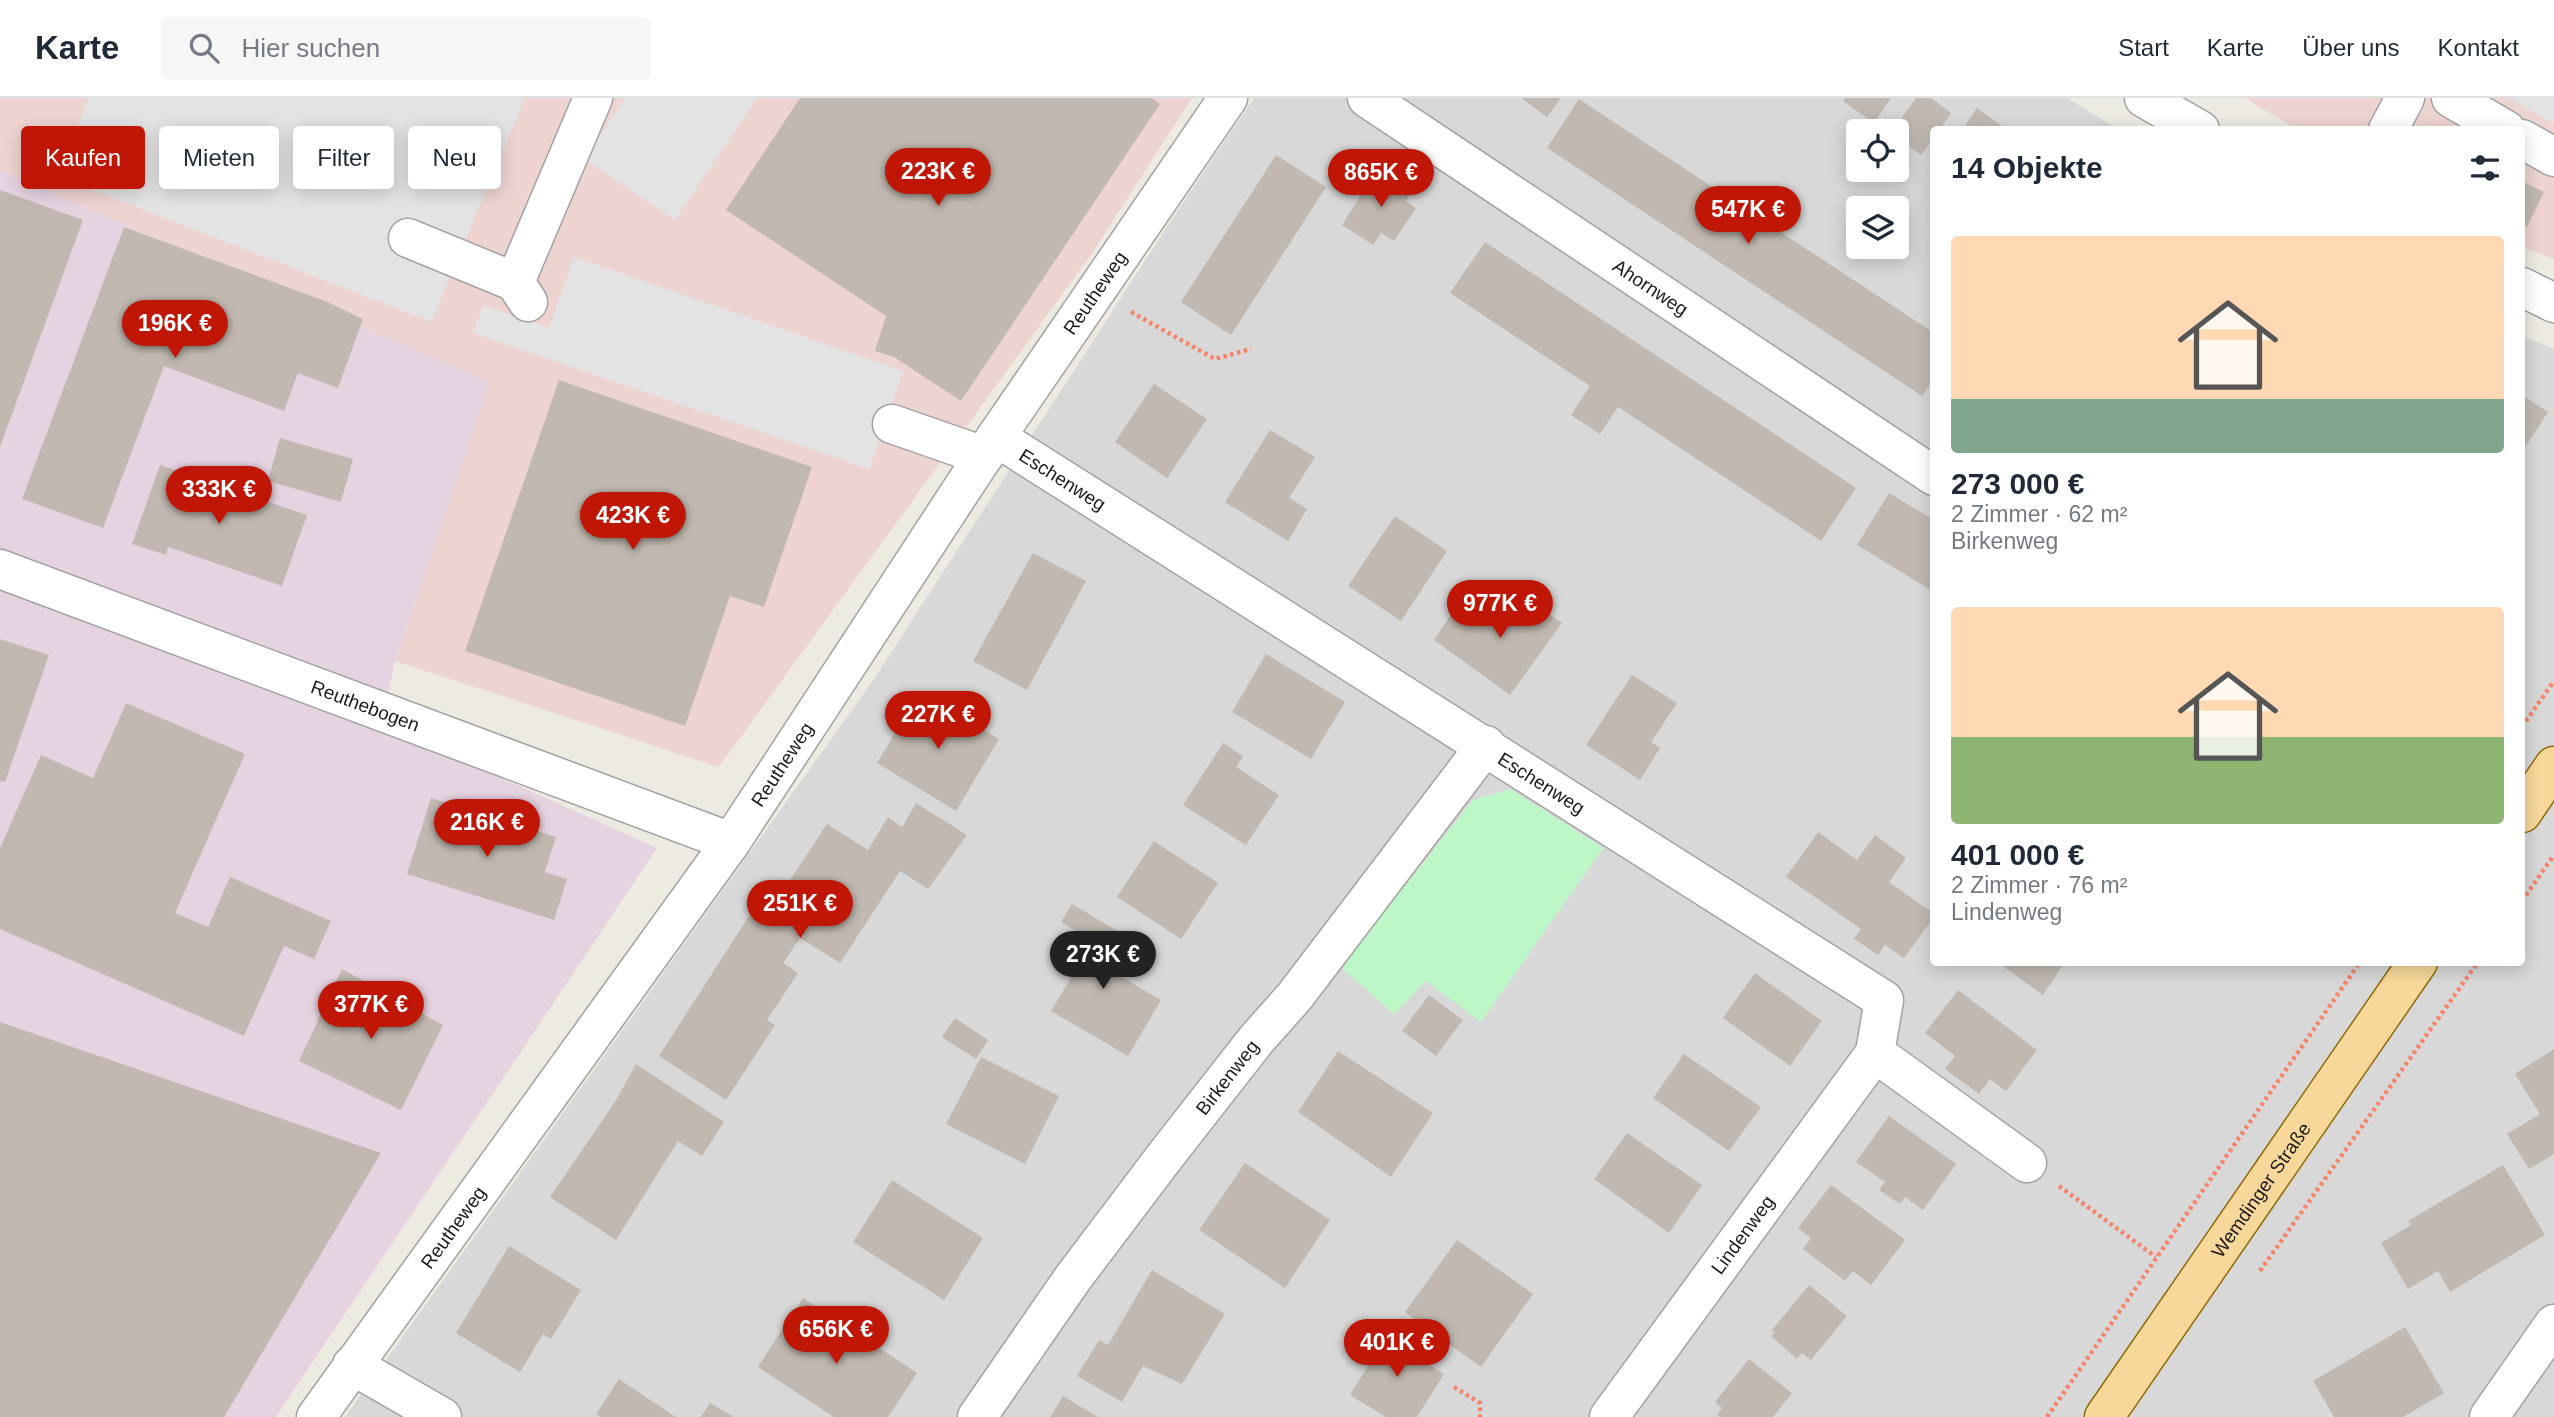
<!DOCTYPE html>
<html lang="de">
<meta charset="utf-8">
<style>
body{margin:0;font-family:Helvetica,sans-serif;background:#f6f6f7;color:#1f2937;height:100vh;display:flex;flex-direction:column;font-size:26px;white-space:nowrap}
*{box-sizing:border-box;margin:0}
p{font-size:23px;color:#747a83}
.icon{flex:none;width:38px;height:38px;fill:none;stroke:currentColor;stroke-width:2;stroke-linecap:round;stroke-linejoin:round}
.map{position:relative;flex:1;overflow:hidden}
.drawer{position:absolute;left:1930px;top:28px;width:595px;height:840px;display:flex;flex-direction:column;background:#fff;border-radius:7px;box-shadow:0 4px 18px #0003}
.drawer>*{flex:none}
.guide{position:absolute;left:21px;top:28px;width:665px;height:63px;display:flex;gap:14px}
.tools{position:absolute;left:1846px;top:21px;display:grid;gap:14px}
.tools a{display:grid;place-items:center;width:63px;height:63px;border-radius:7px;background:#fff;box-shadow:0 4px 18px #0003;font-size:35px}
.price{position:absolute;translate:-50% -60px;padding:0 16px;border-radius:24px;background:#c01606;color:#fff;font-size:23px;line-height:46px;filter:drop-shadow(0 2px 4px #0008)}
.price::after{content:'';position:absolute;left:50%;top:42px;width:21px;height:16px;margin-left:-10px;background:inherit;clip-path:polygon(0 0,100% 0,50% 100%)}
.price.on{background:#222;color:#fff}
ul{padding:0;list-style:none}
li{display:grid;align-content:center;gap:14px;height:371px;padding:0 21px}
li span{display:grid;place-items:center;height:217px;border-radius:7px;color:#555}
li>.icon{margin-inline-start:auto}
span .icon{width:126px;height:126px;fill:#fffc;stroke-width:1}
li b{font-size:30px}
h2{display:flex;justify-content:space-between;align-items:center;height:84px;padding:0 21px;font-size:30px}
.chip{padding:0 24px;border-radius:7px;background:#fff;box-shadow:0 4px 18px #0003;font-size:24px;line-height:63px}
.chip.on{background:#c01606;color:#fff}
header{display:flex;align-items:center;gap:42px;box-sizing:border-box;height:98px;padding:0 35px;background:#fff;border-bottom:2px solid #e0e1e3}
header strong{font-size:33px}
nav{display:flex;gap:38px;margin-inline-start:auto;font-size:24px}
.search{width:490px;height:63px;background:#f6f6f7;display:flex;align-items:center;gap:18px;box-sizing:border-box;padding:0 24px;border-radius:7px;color:#747a83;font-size:26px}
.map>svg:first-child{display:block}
</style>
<header>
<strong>Karte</strong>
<div class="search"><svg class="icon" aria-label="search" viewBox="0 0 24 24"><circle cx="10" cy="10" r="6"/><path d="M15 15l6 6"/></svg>Hier suchen</div>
<nav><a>Start</a><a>Karte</a><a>Über uns</a><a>Kontakt</a></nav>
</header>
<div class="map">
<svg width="2554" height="1319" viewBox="0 0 2554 1319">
<rect width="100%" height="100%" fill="#edeae1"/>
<!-- residential -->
<path fill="#d9d8d8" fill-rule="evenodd" d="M1254,0H2067L2118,31L1934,32V864H2522V238L2554,251V1319H345L870,587L1180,109ZM1858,33H1897V72H1858ZM1858,110H1897V149H1858Z"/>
<!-- commercial -->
<path fill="#eed4d0" d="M0,0H1192L1091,157L719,669L395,563L489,284L0,73Z
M2245,0H2554V161L2522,149V32L2296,31Z"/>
<!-- industrial -->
<path fill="#e6d3e1" d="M0,73L490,284L395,563L381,626L657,750L276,1319H0Z"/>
<!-- park -->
<path fill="#bef7c7" d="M1510,691L1603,750L1481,924L1426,883L1394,916L1341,869L1473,702Z"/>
<!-- parking -->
<path fill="#e3e3e3" d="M89,0H525L431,224L57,78Z
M625,0H757L675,122L584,61Z
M2509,0H2554V26Z
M574,159L903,273L869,371L473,235L483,207L549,230Z"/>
<!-- building -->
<path fill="#c1b9b1" d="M800,0H1151L1160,6L961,303L894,259L875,253L886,218L726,112Z
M1521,0H1561L1547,19Z
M1845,0H1891L1874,25L1843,3Z
M1916,0H1931L1951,15L1939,32H1934V39L1921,57L1897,39V33H1892Z
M1579,1L1934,235V280L1922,298L1547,50Z
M1977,10L2007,32H1962Z
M1276,57L1326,89L1231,237L1181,204Z
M1378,70L1412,92L1406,103L1416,110L1394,143L1381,135L1373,147L1342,127Z
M2522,83L2544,94L2527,129L2522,127Z
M0,92L83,122L0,349Z
M124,129L325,203L363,221L338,290L298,275L284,313L164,268L103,430L22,401Z
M1485,144L1856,390L1821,443L1618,309L1600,336L1571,317L1590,288L1450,195Z
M559,282L812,369L764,509L730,498L685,628L465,553Z
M1154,286L1207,321L1167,380L1115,344Z
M2522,297L2548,314L2522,354Z
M1270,332L1315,359L1289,400L1307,411L1288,443L1225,404Z
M280,340L353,361L341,404L268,383Z
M160,367L307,417L282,488L168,449L166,457L132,446Z
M1889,395L1934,422V494L1857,447Z
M1395,418L1447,453L1401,523L1348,488Z
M1033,455L1086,483L1027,592L973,563Z
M1517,494L1562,525L1510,597L1434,542L1459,505L1490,529Z
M0,541L49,557L5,684L0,683Z
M1266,556L1345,604L1311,661L1232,614Z
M1632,577L1677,605L1651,644L1660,650L1640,682L1586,647Z
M920,594L999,641L956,713L877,665Z
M126,605L245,656L175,815L208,829L230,779L331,823L314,861L284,848L244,938L0,831V750L41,657L93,680Z
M1223,645L1243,658L1236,669L1279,697L1246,747L1183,707Z
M431,700L556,739L545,774L567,781L554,822L407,776Z
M916,705L967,737L928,791L900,773L840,865L800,840L783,865L798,875L767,922L775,927L726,1002L659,958L749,818L761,826L827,726L868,752L888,719L902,729Z
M1818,734L1857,762L1875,737L1906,760L1889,784L1934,816V819L1904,860L1885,847L1878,857L1854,841L1861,831L1786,779Z
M1154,743L1218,785L1181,841L1117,799Z
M1072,806L1119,834L1099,866L1161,902L1128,958L1051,913L1093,843L1061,824Z
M1997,864H2065L2043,897Z
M342,871L443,927L401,1012L299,963Z
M1755,875L1822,923L1790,968L1723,920Z
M1958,892L2037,952L2006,993L1990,981L1979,996L1945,971L1955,958L1925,935Z
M1429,897L1463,922L1436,958L1402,933Z
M955,920L988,942L976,961L942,939Z
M0,924L381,1055L224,1319H0Z
M2554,951V1056L2529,1071L2507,1036L2540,1016L2515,976Z
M1338,953L1433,1015L1391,1079L1298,1014Z
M1684,956L1761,1009L1729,1053L1653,1000Z
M981,959L1059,998L1025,1066L946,1026Z
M636,966L724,1024L702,1058L678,1043L616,1142L550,1099L615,1004Z
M1889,1018L1956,1066L1923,1112L1905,1099L1900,1106L1879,1092L1885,1084L1856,1064Z
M1627,1035L1702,1087L1669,1135L1594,1081Z
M1245,1065L1330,1122L1285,1190L1199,1132Z
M2503,1067L2545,1137L2450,1194L2438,1173L2408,1191L2381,1145L2411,1127L2408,1123Z
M892,1082L983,1140L944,1202L853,1144Z
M1831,1087L1905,1142L1871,1187L1853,1173L1845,1183L1803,1151L1811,1140L1798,1130Z
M1457,1142L1533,1196L1481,1269L1405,1214Z
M509,1148L581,1192L551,1241L543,1236L520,1274L456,1235Z
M1152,1172L1225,1216L1182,1286L1143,1268L1122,1304L1077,1278L1099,1242L1108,1247Z
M1809,1187L1847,1218L1811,1262L1802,1255L1797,1261L1771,1238L1775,1234L1772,1232Z
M803,1200L917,1275L888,1319H834L758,1269Z
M1392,1229L1421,1248L1415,1258L1444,1276L1417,1319H1386L1350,1297Z
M2405,1229L2444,1295L2403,1319H2334L2313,1283Z
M1749,1261L1792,1295L1773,1319H1720L1717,1317L1722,1310L1715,1304Z
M619,1281L676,1319H601L596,1316Z
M1063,1298L1098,1319H1050Z
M710,1305L734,1319H701Z"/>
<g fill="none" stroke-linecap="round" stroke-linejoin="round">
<!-- minor casing -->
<g stroke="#a2a2a2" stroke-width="41">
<g id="minor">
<path id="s1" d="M1367,0L1934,378"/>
<path d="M2144,0L2200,32"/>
<path d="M2451,0L2506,32"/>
<path d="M2388,32L2405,0"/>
<path d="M2522,41L2554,59"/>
<path d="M408,140L515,184L528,204"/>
<path d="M515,184L593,0"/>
<path d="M2522,189L2554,205"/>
<path d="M892,326L984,358"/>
<path id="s2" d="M996,339L1884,902L1875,955L2027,1065"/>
<path id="s3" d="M0,471L731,744"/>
<path d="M352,1267L442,1319"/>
<path id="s4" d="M316,1319L731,744L996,339L1228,0"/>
<path id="s5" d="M977,1319L1073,1180L1166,1057L1256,942L1295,898L1486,647"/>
<path id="s6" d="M1609,1319L1875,955"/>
<path d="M2489,1319L2554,1226"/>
</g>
</g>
<!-- major casing -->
<g stroke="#8e6c05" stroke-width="41">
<g id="major">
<path d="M2522,715L2554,668"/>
<path id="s7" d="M2104,1319L2418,864"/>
</g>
</g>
<!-- path -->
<path stroke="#f5846a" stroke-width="4.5" stroke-dasharray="3.5 3.5" stroke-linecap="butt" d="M1131,214L1215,261L1251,251
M2522,629L2554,583
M2522,803L2554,757
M2059,1088L2156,1159
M2260,1173L2478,864
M1454,1289L1480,1305V1319
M2047,1319L2360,864"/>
<!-- minor -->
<use href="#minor" stroke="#fff" stroke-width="38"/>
<!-- major -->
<use href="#major" stroke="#f8d89a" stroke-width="38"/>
</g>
<g text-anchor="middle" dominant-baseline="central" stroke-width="5" stroke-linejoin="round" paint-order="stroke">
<!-- street labels -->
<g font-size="19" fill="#1b1b1b" stroke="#fff">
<text stroke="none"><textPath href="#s1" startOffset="341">Ahornweg</textPath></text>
<text stroke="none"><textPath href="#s4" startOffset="1368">Reutheweg</textPath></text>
<text stroke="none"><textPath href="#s2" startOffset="79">Eschenweg</textPath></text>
<text stroke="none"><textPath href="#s3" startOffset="390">Reuthebogen</textPath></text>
<text stroke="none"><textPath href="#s4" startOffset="802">Reutheweg</textPath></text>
<text stroke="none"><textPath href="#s2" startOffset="646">Eschenweg</textPath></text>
<text stroke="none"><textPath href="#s5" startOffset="422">Birkenweg</textPath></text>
<text stroke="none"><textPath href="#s7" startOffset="276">Wemdinger Straße</textPath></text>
<text stroke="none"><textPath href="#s4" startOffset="234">Reutheweg</textPath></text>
<text stroke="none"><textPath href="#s6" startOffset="226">Lindenweg</textPath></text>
</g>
</g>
</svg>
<div class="tools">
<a><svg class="icon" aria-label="locate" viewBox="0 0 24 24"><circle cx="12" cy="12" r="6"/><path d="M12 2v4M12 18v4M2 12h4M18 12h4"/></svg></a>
<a><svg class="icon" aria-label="layers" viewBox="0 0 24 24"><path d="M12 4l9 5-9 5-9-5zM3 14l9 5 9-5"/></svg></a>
</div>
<b class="price" style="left:938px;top:110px">223K €</b>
<b class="price" style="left:1381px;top:111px">865K €</b>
<b class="price" style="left:1748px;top:148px">547K €</b>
<b class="price" style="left:175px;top:262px">196K €</b>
<b class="price" style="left:219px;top:428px">333K €</b>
<b class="price" style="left:633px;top:454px">423K €</b>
<b class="price" style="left:1500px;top:542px">977K €</b>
<b class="price" style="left:938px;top:653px">227K €</b>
<b class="price" style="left:487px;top:761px">216K €</b>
<b class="price" style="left:800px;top:842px">251K €</b>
<b class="price on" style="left:1103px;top:893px">273K €</b>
<b class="price" style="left:371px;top:943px">377K €</b>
<b class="price" style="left:836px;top:1268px">656K €</b>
<b class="price" style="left:1397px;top:1281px">401K €</b>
<div class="guide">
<a class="chip on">Kaufen</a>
<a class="chip">Mieten</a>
<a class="chip">Filter</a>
<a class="chip">Neu</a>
</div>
<section class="drawer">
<h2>14 Objekte<svg class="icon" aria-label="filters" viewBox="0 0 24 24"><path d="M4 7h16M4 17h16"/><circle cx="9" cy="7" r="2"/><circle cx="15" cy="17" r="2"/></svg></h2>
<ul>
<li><span style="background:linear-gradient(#ffd9b3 75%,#7fa58c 0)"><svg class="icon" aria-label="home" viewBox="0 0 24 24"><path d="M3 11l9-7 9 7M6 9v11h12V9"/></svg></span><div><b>273 000 €</b><p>2 Zimmer · 62 m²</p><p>Birkenweg</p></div></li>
<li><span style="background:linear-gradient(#ffd9b3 60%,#8fb573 0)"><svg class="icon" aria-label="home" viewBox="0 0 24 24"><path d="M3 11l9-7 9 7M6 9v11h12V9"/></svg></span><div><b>401 000 €</b><p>2 Zimmer · 76 m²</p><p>Lindenweg</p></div></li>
</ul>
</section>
</div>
